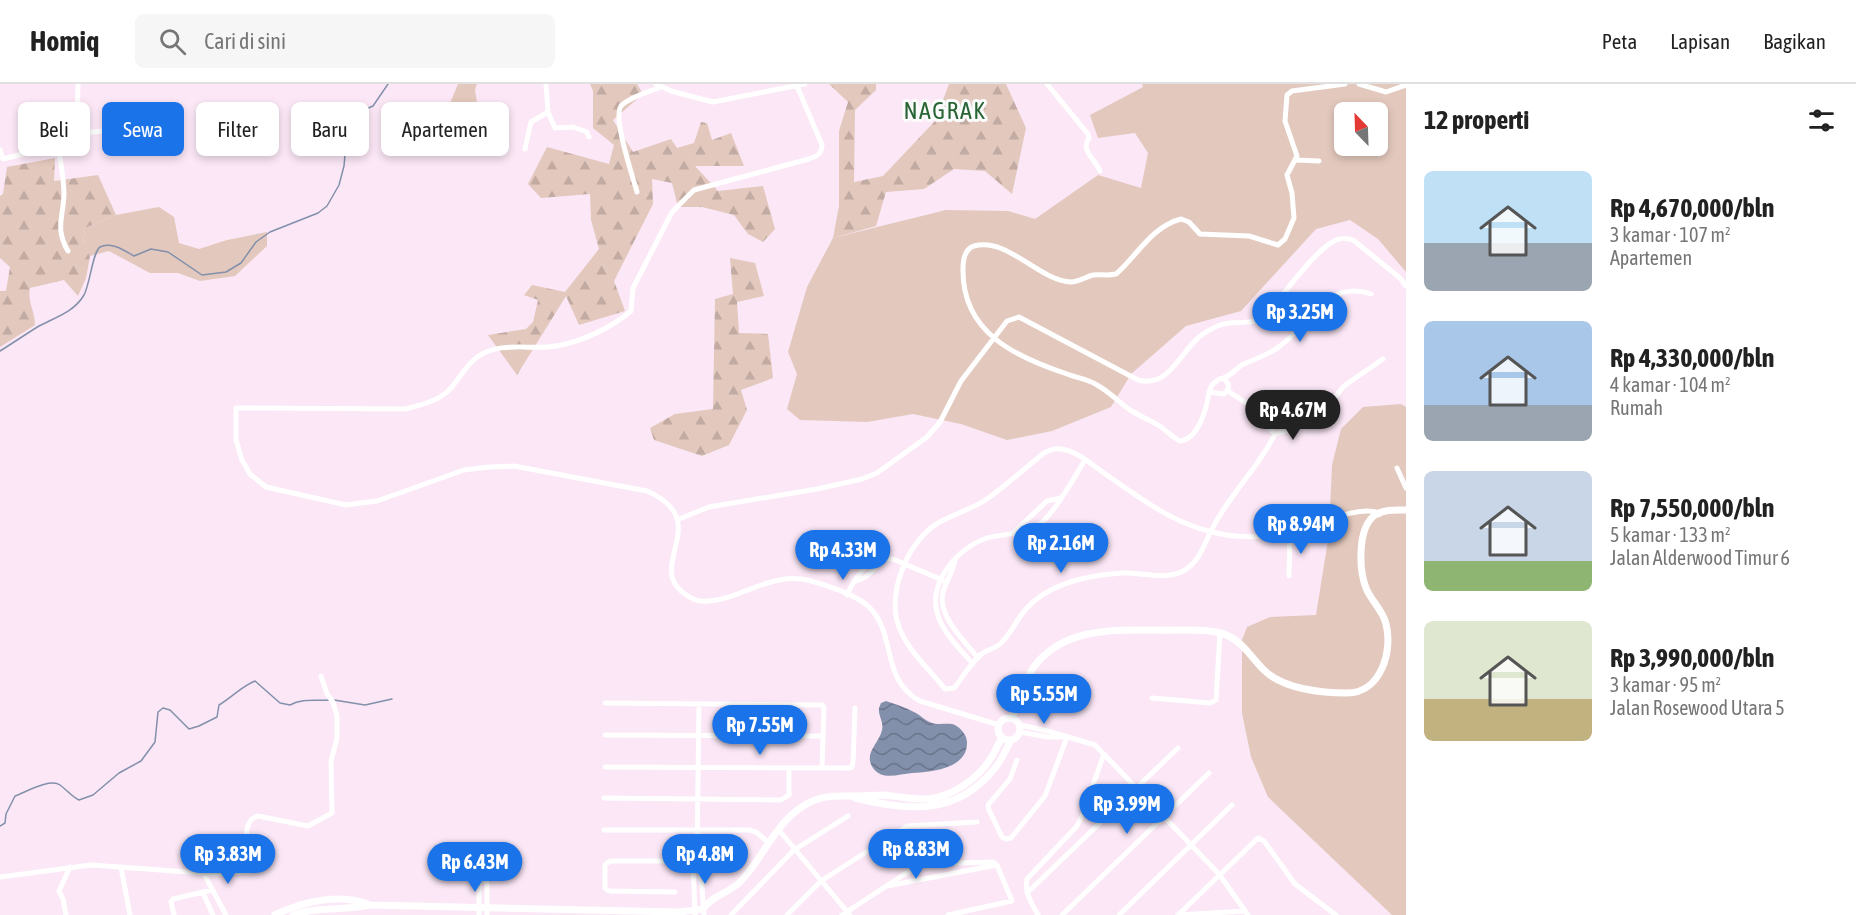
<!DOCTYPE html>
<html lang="id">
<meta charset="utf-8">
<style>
body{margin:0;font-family:"Asap Condensed",sans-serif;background:#f6f6f6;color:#222;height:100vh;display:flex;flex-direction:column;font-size:22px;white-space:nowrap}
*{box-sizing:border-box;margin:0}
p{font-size:20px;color:#767676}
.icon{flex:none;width:33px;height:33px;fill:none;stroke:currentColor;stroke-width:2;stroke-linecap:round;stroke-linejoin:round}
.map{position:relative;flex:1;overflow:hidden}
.sheet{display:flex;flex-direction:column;background:#fff;width:450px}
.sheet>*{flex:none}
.top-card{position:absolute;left:18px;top:18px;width:570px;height:54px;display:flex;gap:12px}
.needle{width:39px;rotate:337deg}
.buttons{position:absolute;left:1334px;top:18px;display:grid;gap:12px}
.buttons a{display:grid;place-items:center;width:54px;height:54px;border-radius:9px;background:#fff;box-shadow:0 3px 9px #0003;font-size:30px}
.price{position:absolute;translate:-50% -51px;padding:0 14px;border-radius:21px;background:#1a73e8;color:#fff;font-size:20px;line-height:39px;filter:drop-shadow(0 2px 3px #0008)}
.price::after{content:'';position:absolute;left:50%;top:36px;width:18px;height:14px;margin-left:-9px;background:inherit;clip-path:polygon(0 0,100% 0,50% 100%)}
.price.on{background:#222;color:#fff}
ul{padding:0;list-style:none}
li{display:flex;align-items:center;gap:18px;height:150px;padding:0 18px}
li span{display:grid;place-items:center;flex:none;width:168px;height:120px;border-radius:9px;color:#555}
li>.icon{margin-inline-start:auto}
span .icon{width:72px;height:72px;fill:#fffc;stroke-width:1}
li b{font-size:26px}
h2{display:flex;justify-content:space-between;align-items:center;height:72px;padding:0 18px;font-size:26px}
.chip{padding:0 21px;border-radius:9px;background:#fff;box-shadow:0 3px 9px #0003;font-size:21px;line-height:54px}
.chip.on{background:#1a73e8;color:#fff}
header{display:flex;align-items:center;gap:36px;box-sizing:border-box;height:84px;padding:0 30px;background:#fff;border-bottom:2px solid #e0e0e0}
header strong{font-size:28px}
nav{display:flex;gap:33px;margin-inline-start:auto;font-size:21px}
.search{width:420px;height:54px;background:#f6f6f6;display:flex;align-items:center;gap:15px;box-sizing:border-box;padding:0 21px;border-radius:9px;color:#767676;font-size:22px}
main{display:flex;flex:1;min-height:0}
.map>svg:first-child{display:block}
</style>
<header>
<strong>Homiq</strong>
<div class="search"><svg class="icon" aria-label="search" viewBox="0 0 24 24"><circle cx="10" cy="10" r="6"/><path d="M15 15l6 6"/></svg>Cari di sini</div>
<nav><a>Peta</a><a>Lapisan</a><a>Bagikan</a></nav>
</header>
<main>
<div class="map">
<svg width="1406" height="831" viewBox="0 0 1406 831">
<defs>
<pattern id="forest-firs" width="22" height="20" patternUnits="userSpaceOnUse" patternTransform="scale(1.5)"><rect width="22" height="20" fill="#e3c8bd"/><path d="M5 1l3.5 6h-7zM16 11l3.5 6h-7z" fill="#c2aba2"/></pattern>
<pattern id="water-waves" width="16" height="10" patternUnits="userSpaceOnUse" patternTransform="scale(1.5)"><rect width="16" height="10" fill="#8390ab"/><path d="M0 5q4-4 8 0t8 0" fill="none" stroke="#6a748a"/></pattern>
</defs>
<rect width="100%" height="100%" fill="#fbe7f6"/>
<!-- grass -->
<path fill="#e3c8bd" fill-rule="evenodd" d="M458,0H477L475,6L480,38L477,52L448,24Z
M1142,0H1406V188L1378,155L1350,136L1316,145L1241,227L1186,242L1131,290L1111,323L1052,347L1007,356L961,340L913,330L867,338L800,336L787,325L797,290L788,268L807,203L833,154L946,126L1008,127L1035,135L1098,91L1141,104L1148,69L1135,49L1098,54L1090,31L1143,3ZM1344,28H1377V62H1344Z
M159,123L174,133L179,159L199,165L227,156L267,148V162L235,192L200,197L178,189H150L109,167L90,172L83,162L85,144L116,131Z
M1401,320L1406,323V831H1392L1268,713L1251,673L1242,629V556L1247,543L1270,533L1316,531L1329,450L1332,381L1341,345L1363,323Z"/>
<!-- forest -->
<path fill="url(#forest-firs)" d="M590,0H637L643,10L613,36L633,68L671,55L677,64L694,59L701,38L707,39L712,56L731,49L744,82H695L718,107L763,102L775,145L763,158L748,150L734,131L702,123H678L672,99L652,95L653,120L614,197L625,227L579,241L566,212L517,291L488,251L526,245L533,238L538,216L524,211L532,201L565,208L599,165L591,136L590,110L541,114L528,100L547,63L609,80L614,61L593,44V7Z
M829,0H876V6L855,26L854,98L883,92L935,37L949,0H1006L1026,44L1012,110L985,87L954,85L924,105L886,108L876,142L833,154L839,122V47L848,18Z
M55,74L54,97L98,91L116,131L85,144L83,161L90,172L86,194L78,212L64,196L30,204C27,217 35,227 35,241L0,263V207H6L10,183L0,174V112L3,110L7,83Z
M730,174L755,179L764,212L737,218L739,249L768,250L773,294L741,306L747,326L729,361L702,372L654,356L650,344L675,330L713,325L715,215L733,210Z"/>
<!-- water -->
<path fill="url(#water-waves)" d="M886,617C895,620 907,624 916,629C921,632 926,637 932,639C941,642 950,637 958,643C963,647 967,652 967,659C967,685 931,688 912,689C899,690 882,697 873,684C863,669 879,660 882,646C884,638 878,632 879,624L881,619Z"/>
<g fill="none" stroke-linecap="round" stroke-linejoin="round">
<!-- stream -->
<path stroke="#8390ab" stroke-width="1.5" d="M0,267C13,259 26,250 39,242C56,233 74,228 84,211C90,200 93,167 100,163C111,157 125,167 134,172L151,165L168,168L202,191L226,188L241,179L256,158L270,148L318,129L327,122L339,101L344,82L347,48L352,34L357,29L373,22L388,0
M334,616L365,621L392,615
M0,742L5,739L6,730L15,712C26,708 50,694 60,701C67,706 71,712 79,716L93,711L119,689L141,677L155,658L158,628L163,624L170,626L189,645L199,642L217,633L219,621C231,614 242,602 255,597L280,619L290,621C302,614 316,617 329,616"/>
<!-- street -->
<path stroke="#fff" stroke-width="5" d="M78,0L77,38L79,51
M656,0L671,7L713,18L805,0
M1047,0L1088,50L1089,54C1080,66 1095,75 1100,87
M1359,0L1386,8L1406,1
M797,2L822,61C822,70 817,72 809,75L694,106L672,128L633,204L631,227C611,244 581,258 556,262C533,266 503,258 482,270C468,277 461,293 451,304C440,317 421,321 405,325L236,324V356L242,376L250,390L266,403L346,421L377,417L464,386L489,383L514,382L647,407C713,436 649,479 681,507C686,511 693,517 701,517C734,520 770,487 807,496C824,500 858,511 870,524C897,552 880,595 920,617L999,641
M548,28L555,44L573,43L587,48L589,53
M57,33L58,54
M525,65L531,38L548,28L546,0
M0,66L3,75L34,67H59L58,54C70,53 80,49 92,48C108,46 125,47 141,50L144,47L145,29
M59,67C61,81 64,96 64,111C63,134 55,145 68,167
M1296,76L1319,77
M637,108C633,93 611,30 622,21C632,12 649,8 661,3
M1224,295C1230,300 1230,305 1224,310L1209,308L1212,301L1219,295C1227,295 1235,286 1242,281C1254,275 1269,271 1280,262C1310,241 1326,195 1371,210
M1228,307L1246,319L1275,350
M1209,308C1207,323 1199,355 1180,357C1172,353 1166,346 1158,341C1148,335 1136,331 1126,323C1117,316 1108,307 1097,301C1088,295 1077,294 1067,290C1016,273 962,249 963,185C963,176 964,165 974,162C1008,153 1039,197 1071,198C1079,198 1085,193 1093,191C1101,190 1108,192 1116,190C1137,172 1151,143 1181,135L1189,138L1200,150L1249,152L1278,161L1285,155L1294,134L1292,109L1287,91L1297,72L1285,37L1287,11L1292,7L1345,0
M1397,384L1406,404
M1380,430C1362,418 1309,445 1289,449C1264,454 1236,454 1212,448C1172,439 1137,412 1104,389C1091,380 1077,367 1061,365C1055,364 1050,366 1044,369C1025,384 1007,401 987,415C972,425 954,430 938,439C908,457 886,509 899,543C907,566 930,586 945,605L954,604C962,595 973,575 983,569C989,565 997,564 1002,558C1012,548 1017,535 1026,525C1049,499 1090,491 1122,489C1142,488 1167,497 1185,486C1199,477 1203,463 1210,449C1227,413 1257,386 1275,350L1305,341L1318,334L1344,302L1383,275
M679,435L709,423L817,405L862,395L877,389L927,353L940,338L961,297L1007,237L1019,233L1138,296C1169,304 1179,270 1199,253C1204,249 1213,244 1220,241C1234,236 1252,242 1265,232C1281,214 1312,170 1331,159C1338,154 1344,153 1353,156L1400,194L1406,202
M1015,447L1047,417L1060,414
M955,476C953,488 946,497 943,508C937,532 964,556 978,574
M1289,492L1290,449
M856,497C866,494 876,486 879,476
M847,511C856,491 869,472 893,475L947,498
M973,580C961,566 944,550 938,532C927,499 957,464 987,454C1002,450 1022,450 1036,443C1052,434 1075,392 1085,376
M1152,614L1210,619L1216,616L1220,549
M605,619L822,621L824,623L822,684
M699,620L697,770L700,777L704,831
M1020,641L1048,647L1095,661L1219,790L1248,831
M1020,648L1048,653H1062
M605,651L823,652
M1017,676L1010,695L988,721L989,726L1002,753L1006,755L1011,754L1045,712L1067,653
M605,683L848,684L852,683L853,679L855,624
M604,714L781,716L789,711V684
M778,745L850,831
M604,746H749L756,748L768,758
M693,776L695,831
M121,783L130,831
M203,788L226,831
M484,790L487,800V831
M0,793L91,781L216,790L251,787L252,784C250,768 238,738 258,732L308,742L332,729L331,677L337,654V632L333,618L327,610L321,592
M887,802L997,781
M675,808L609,807L605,804V781L610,777H734
M203,809L213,831
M1027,809L1178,664
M66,831L63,815L59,807L70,783
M174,831L171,818L173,815L212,806
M479,831V800L484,790
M731,831L794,766L848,732
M787,831L821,797L907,742L977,738
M842,831L920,780L993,778L997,781
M948,831L1012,817L997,781
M1038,831C1032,820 1024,808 1027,795L1077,742L1082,732L1104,670
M1062,831L1209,689
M1119,831L1232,721
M1178,831L1258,754L1264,757L1295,800L1336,831
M1179,831L1245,827"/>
<!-- secondary -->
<path stroke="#fff" stroke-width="7" d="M1012,634C1018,617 1023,599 1033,584C1063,543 1113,546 1158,546C1178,547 1202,544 1221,549C1242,555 1251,574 1265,587C1284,605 1322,609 1347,609C1381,609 1393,567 1386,540C1383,526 1371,517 1366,504C1359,486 1357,444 1375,431C1384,425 1396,426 1406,426
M998 645a11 11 0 1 1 22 0a11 11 0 1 1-22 0Z
M855,714C909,727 957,732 995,684C1002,676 1006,665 1011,656
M275,831C303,817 341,809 370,821
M293,831C319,822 344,827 370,821L679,828L703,825C712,812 728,809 739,799C766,772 777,731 815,716C828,711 842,712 856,712C865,712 874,711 883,711C898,712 914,716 929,715C952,712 976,696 989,677C994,670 998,661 1002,653"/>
</g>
<g text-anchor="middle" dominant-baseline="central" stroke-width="6" stroke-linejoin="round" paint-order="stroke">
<!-- quarter labels -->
<g font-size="24" letter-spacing="1.5" fill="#296534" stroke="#fbfbfb">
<text x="945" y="26">NAGRAK</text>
</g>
</g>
</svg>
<div class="buttons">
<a><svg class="needle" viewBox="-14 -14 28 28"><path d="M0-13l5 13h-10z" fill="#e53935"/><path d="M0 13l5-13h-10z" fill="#767676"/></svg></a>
</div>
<b class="price" style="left:1300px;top:259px">Rp 3.25M</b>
<b class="price on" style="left:1293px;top:357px">Rp 4.67M</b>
<b class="price" style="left:1301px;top:471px">Rp 8.94M</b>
<b class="price" style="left:1061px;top:490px">Rp 2.16M</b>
<b class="price" style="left:843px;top:497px">Rp 4.33M</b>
<b class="price" style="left:1044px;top:641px">Rp 5.55M</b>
<b class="price" style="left:760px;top:672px">Rp 7.55M</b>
<b class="price" style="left:1127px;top:751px">Rp 3.99M</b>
<b class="price" style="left:916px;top:796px">Rp 8.83M</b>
<b class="price" style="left:228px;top:801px">Rp 3.83M</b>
<b class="price" style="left:705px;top:801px">Rp 4.8M</b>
<b class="price" style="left:475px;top:809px">Rp 6.43M</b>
<div class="top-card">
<a class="chip">Beli</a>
<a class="chip on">Sewa</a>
<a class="chip">Filter</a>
<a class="chip">Baru</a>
<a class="chip">Apartemen</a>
</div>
</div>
<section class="sheet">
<h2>12 properti<svg class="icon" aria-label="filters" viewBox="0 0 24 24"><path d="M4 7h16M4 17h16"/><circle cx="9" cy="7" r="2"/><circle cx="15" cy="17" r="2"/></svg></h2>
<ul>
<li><span style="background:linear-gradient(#bfe0f5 60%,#9aa5b1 0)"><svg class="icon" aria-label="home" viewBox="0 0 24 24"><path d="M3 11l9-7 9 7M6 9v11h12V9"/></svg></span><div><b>Rp 4,670,000/bln</b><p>3 kamar · 107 m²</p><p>Apartemen</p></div></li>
<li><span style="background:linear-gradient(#a9c7e8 70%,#9aa5b1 0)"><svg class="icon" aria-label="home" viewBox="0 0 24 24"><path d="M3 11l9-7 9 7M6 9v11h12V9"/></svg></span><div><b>Rp 4,330,000/bln</b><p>4 kamar · 104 m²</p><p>Rumah</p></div></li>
<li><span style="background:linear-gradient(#c9d6e8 75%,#8fb573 0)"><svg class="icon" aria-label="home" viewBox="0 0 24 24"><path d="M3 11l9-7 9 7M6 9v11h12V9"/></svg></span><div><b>Rp 7,550,000/bln</b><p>5 kamar · 133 m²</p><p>Jalan Alderwood Timur 6</p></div></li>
<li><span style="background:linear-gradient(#dfe7d0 65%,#c2b280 0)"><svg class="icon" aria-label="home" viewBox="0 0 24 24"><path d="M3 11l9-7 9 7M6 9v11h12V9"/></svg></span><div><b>Rp 3,990,000/bln</b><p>3 kamar · 95 m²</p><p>Jalan Rosewood Utara 5</p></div></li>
</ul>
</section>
</main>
